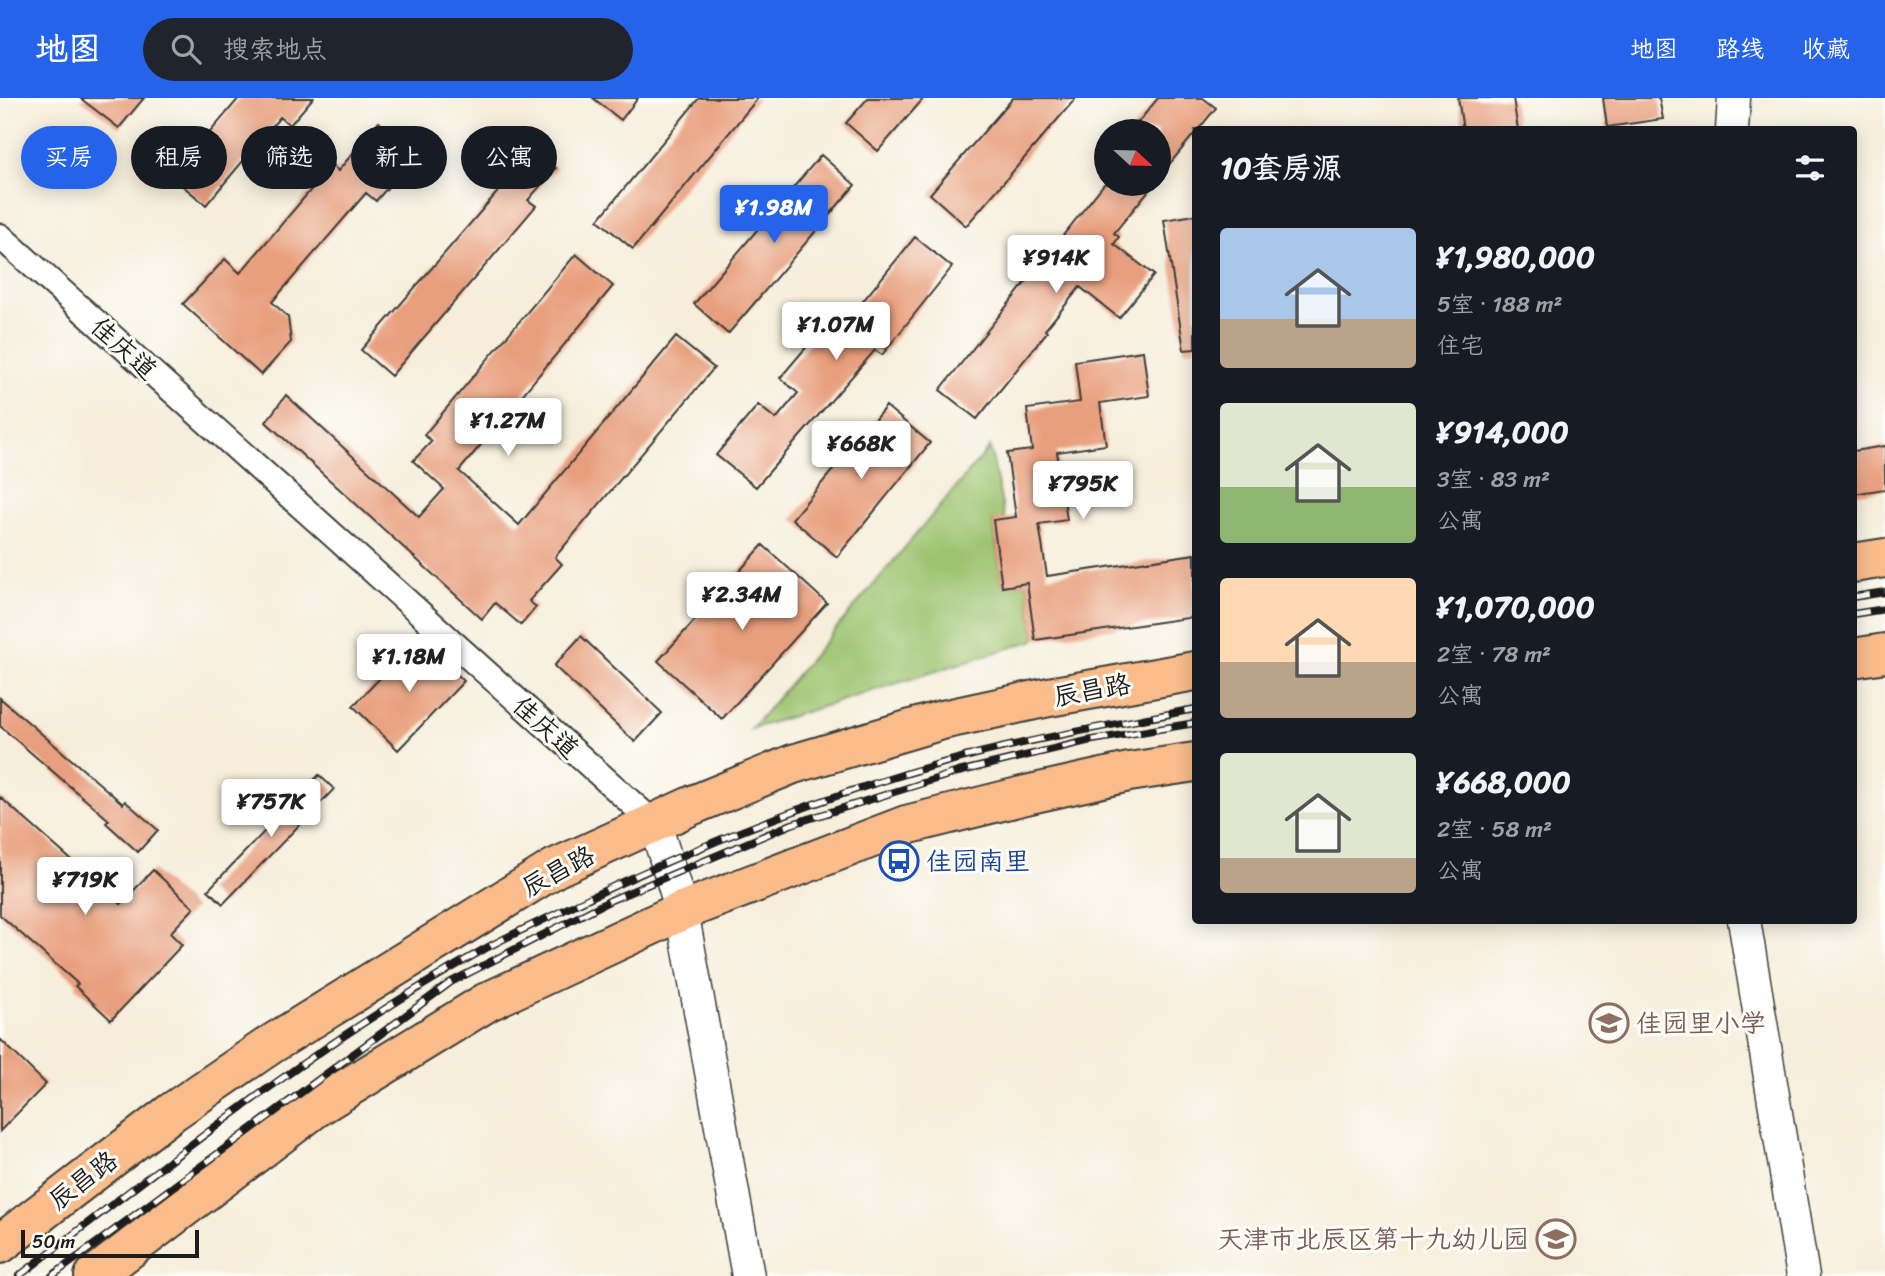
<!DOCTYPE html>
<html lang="zh">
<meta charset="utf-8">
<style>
body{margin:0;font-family:Sriracha,"LXGW WenKai TC",sans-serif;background:#20242c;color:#f1f3f6;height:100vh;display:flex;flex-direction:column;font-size:26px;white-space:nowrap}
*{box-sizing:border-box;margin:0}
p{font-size:23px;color:#9ea1a6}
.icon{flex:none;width:38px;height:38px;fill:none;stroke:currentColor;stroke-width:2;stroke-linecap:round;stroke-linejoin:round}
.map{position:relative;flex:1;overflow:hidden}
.drawer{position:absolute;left:1192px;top:28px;width:665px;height:798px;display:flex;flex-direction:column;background:#171b24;border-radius:7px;box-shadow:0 4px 18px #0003}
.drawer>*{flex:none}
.top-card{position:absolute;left:21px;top:28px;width:665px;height:63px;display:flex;gap:14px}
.needle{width:46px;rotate:112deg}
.buttons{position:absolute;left:1094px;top:21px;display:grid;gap:14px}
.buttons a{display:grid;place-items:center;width:77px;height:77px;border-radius:50%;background:#171b24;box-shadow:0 4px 18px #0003;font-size:35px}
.scale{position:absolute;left:21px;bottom:18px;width:178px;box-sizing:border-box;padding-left:7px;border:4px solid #1c1c1c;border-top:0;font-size:19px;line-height:24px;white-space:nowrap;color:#1c1c1c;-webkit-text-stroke:5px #fdfcf7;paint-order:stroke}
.price{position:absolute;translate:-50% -60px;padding:0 16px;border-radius:7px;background:#fff;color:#222;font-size:23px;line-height:46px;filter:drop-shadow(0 2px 4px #0008)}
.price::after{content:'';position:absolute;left:50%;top:42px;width:21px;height:16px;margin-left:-10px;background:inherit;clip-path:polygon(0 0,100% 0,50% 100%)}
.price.current{background:#2563eb;color:#fff}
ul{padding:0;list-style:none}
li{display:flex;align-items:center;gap:21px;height:175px;padding:0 28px}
li span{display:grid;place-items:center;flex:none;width:196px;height:140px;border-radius:7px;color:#555}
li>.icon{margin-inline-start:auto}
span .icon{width:84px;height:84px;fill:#fffc;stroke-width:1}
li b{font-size:30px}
h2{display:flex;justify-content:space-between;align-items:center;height:84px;padding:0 28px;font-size:30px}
.pill{padding:0 24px;border-radius:32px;background:#171b24;box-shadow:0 4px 18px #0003;font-size:24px;line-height:63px}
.pill.current{background:#2563eb;color:#fff}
header{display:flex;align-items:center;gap:42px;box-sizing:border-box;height:98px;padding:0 35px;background:#2563eb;color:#fff}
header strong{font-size:33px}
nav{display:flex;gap:38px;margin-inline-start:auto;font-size:24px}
.search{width:490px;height:63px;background:#20242c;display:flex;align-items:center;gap:18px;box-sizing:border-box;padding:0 24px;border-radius:38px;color:#9ea1a6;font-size:26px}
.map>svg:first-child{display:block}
</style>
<header>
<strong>地图</strong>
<div class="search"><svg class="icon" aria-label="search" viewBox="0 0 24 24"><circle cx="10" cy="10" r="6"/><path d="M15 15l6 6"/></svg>搜索地点</div>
<nav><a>地图</a><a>路线</a><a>收藏</a></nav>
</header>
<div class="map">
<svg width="1885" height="1178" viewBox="0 0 1885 1178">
<rect width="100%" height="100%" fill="#fdfcf7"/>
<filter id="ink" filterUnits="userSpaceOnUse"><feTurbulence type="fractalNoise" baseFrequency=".0143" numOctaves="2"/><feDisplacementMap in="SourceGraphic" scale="14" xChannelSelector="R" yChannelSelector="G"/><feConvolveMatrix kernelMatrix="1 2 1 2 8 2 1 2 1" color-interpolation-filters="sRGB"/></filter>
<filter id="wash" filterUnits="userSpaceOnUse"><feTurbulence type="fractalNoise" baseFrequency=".00686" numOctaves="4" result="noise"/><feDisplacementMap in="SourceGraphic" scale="28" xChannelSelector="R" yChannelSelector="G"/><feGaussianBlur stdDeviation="1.57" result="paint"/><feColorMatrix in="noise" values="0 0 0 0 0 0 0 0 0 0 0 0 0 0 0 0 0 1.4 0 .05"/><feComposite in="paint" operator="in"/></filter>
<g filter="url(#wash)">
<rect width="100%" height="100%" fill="#f6eedb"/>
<!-- green -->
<path fill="#9cc36e" stroke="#5c7045" stroke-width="2" d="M990,349L1005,421L993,423L1002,488L1027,485L1035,542L751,631Z"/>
<g id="blocks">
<!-- building -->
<path fill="#e89f7d" d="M80,0H144L119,30Z
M239,0H313L290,27L280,19L206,107L172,79Z
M593,0H638L621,22Z
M699,0H758L633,151L598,122Z
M868,0H924L878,53L846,25Z
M1013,0H1076L966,128L930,96Z
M1158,0H1203L1216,10L1198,32H1195V35L1158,80V33H1131Z
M1458,0H1513L1518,32H1463Z
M1603,0H1659L1663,21L1607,29Z
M379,24L416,56L376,103L366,95L272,204L288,219L291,244L261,277L183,206L225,161L240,175L332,67L338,73Z
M523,41L556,70L528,102L536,108L391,278L361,252L507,83L495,73Z
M821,57L855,87L728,236L694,206Z
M1104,86H1154L1114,135L1119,139L1114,146L1154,177L1119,220L1080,189L1045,232L1047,234L977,321L940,292Z
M1195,117V251L1184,252L1164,122Z
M915,139L952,169L882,257L875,252L756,389L716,357L758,307L776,321L798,295L780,280L814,240L825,250Z
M576,156L613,188L459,373L519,427L676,239L714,270L555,459L562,466L529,503L536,509L521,527L495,505L482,521L266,324L286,297L419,419L444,391L413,363L432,343L424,337Z
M1143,253L1149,298L1100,305L1106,347L1057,354L1067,422L1039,426L1047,478L1195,456V519L1035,542L1027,485L1002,489L993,422L1016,419L1007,355L1032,352L1027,311L1080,304L1075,263Z
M886,308L930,345L837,459L792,421Z
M1885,348V391L1853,396V353Z
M763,447L827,505L722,621L658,563Z
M581,538L662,615L635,644L554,568Z
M420,539L464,583L398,652L353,608Z
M0,600L123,706L125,703L158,732L138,754L106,725L109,722L0,628Z
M319,677L334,691L223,806L208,792Z
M0,699L121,806L153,772L194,810L170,835L182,847L111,922L75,888L78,886L0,817Z
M0,941L46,986L0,1033Z"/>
</g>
</g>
<g filter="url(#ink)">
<use href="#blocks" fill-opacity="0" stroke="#3d3c39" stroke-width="2"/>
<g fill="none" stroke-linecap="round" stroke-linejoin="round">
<!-- minor casing -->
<g stroke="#3d3c39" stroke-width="28">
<path id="minor" d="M0,138L655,726"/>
</g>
<!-- tertiary casing -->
<g stroke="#3d3c39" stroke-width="35">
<path id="tertiary" d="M1732,32L1734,0
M655,726L682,813L748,1178
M1744,822L1803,1178"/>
</g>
<!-- primary casing -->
<g stroke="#3d3c39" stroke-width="42">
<path id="primary" d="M1853,465L1885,460
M1853,560L1885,555
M0,1146L172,1014L270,947L555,770L693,707L793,666L942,622L1049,599L1195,573
M94,1178L318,1008L487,904L682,813L906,727L1026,697L1129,674L1195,664"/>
</g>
<!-- minor -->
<use href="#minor" stroke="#fff" stroke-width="24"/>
<!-- tertiary -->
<use href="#tertiary" stroke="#fff" stroke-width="32"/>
<!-- primary -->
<use href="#primary" stroke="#f9bc8a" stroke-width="38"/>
<!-- rail casing -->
<g stroke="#1c1c1c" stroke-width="8">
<path id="rail" d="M1853,499L1885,494
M1853,516L1885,511
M19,1178C168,1064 316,946 481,853C509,837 540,824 570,809C701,745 839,691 980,655C1051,637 1124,625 1195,611
M52,1178L451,884L611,802L792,726L958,674L1087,643L1195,625"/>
</g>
<!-- rail -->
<use href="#rail" stroke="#fdfcf7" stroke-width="5" stroke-dasharray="16" stroke-linecap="butt"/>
</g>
</g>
<!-- icons -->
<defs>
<g id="bus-ring" transform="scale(2.0125)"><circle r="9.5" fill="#fdfcf7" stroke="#1a4fb4" stroke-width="1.5"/><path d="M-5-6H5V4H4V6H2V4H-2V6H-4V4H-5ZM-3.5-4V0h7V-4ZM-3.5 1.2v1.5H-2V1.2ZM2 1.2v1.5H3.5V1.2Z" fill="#1a4fb4"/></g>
<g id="school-ring" transform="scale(2.0125)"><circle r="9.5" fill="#fdfcf7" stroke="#8d6e63" stroke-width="1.5"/><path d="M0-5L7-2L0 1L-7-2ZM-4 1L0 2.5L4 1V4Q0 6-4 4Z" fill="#8d6e63"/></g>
</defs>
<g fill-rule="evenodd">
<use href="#bus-ring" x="899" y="763"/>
<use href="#school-ring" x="1609" y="925"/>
<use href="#school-ring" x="1556" y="1141"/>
</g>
<g text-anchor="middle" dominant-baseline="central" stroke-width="6" stroke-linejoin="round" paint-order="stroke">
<!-- street labels -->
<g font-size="26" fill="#1c1c1c" stroke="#fdfcf7">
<text transform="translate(124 250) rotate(42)">佳庆道</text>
<text transform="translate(1092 592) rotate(-10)">辰昌路</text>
<text transform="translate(546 629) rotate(42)">佳庆道</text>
<text transform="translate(558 773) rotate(-28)">辰昌路</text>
<text transform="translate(83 1082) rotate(-37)">辰昌路</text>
</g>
<!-- transit labels -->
<g font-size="26" fill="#164399" stroke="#fdfcf7" text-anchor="start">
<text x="926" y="763">佳园南里</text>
</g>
<!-- education labels -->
<g font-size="26" fill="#785e54" stroke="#fdfcf7" text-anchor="start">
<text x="1636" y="925">佳园里小学</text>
<text x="1529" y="1141" text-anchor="end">天津市北辰区第十九幼儿园</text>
</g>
</g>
</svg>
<div class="buttons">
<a><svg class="needle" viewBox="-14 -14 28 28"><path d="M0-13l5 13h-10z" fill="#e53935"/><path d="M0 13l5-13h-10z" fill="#9ea1a6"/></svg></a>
</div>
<div class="scale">50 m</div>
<b class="price current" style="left:774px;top:147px">¥1.98M</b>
<b class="price" style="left:1056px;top:197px">¥914K</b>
<b class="price" style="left:836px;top:264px">¥1.07M</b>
<b class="price" style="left:508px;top:360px">¥1.27M</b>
<b class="price" style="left:861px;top:383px">¥668K</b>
<b class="price" style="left:1083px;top:423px">¥795K</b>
<b class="price" style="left:742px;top:534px">¥2.34M</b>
<b class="price" style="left:409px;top:596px">¥1.18M</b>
<b class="price" style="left:271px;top:741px">¥757K</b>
<b class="price" style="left:85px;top:819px">¥719K</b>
<div class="top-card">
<a class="pill current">买房</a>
<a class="pill">租房</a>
<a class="pill">筛选</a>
<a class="pill">新上</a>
<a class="pill">公寓</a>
</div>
<section class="drawer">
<h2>10套房源<svg class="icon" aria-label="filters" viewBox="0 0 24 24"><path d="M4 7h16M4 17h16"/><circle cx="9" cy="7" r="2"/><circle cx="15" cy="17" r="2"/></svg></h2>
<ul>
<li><span style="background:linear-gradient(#a9c7e8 65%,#b9a48a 0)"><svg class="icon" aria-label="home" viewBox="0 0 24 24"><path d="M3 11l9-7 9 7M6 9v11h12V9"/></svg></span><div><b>¥1,980,000</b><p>5室 · 188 m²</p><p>住宅</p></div></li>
<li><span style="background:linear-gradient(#dfe7d0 60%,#8fb573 0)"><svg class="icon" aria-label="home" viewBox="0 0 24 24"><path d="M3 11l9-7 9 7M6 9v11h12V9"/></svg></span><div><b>¥914,000</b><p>3室 · 83 m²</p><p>公寓</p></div></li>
<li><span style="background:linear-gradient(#ffd9b3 60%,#b9a48a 0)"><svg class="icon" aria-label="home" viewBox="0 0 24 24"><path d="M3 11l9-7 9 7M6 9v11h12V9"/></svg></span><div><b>¥1,070,000</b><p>2室 · 78 m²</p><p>公寓</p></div></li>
<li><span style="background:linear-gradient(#dfe7d0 75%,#b9a48a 0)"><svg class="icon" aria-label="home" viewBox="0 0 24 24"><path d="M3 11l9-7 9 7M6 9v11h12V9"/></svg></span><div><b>¥668,000</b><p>2室 · 58 m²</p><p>公寓</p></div></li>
</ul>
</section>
</div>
